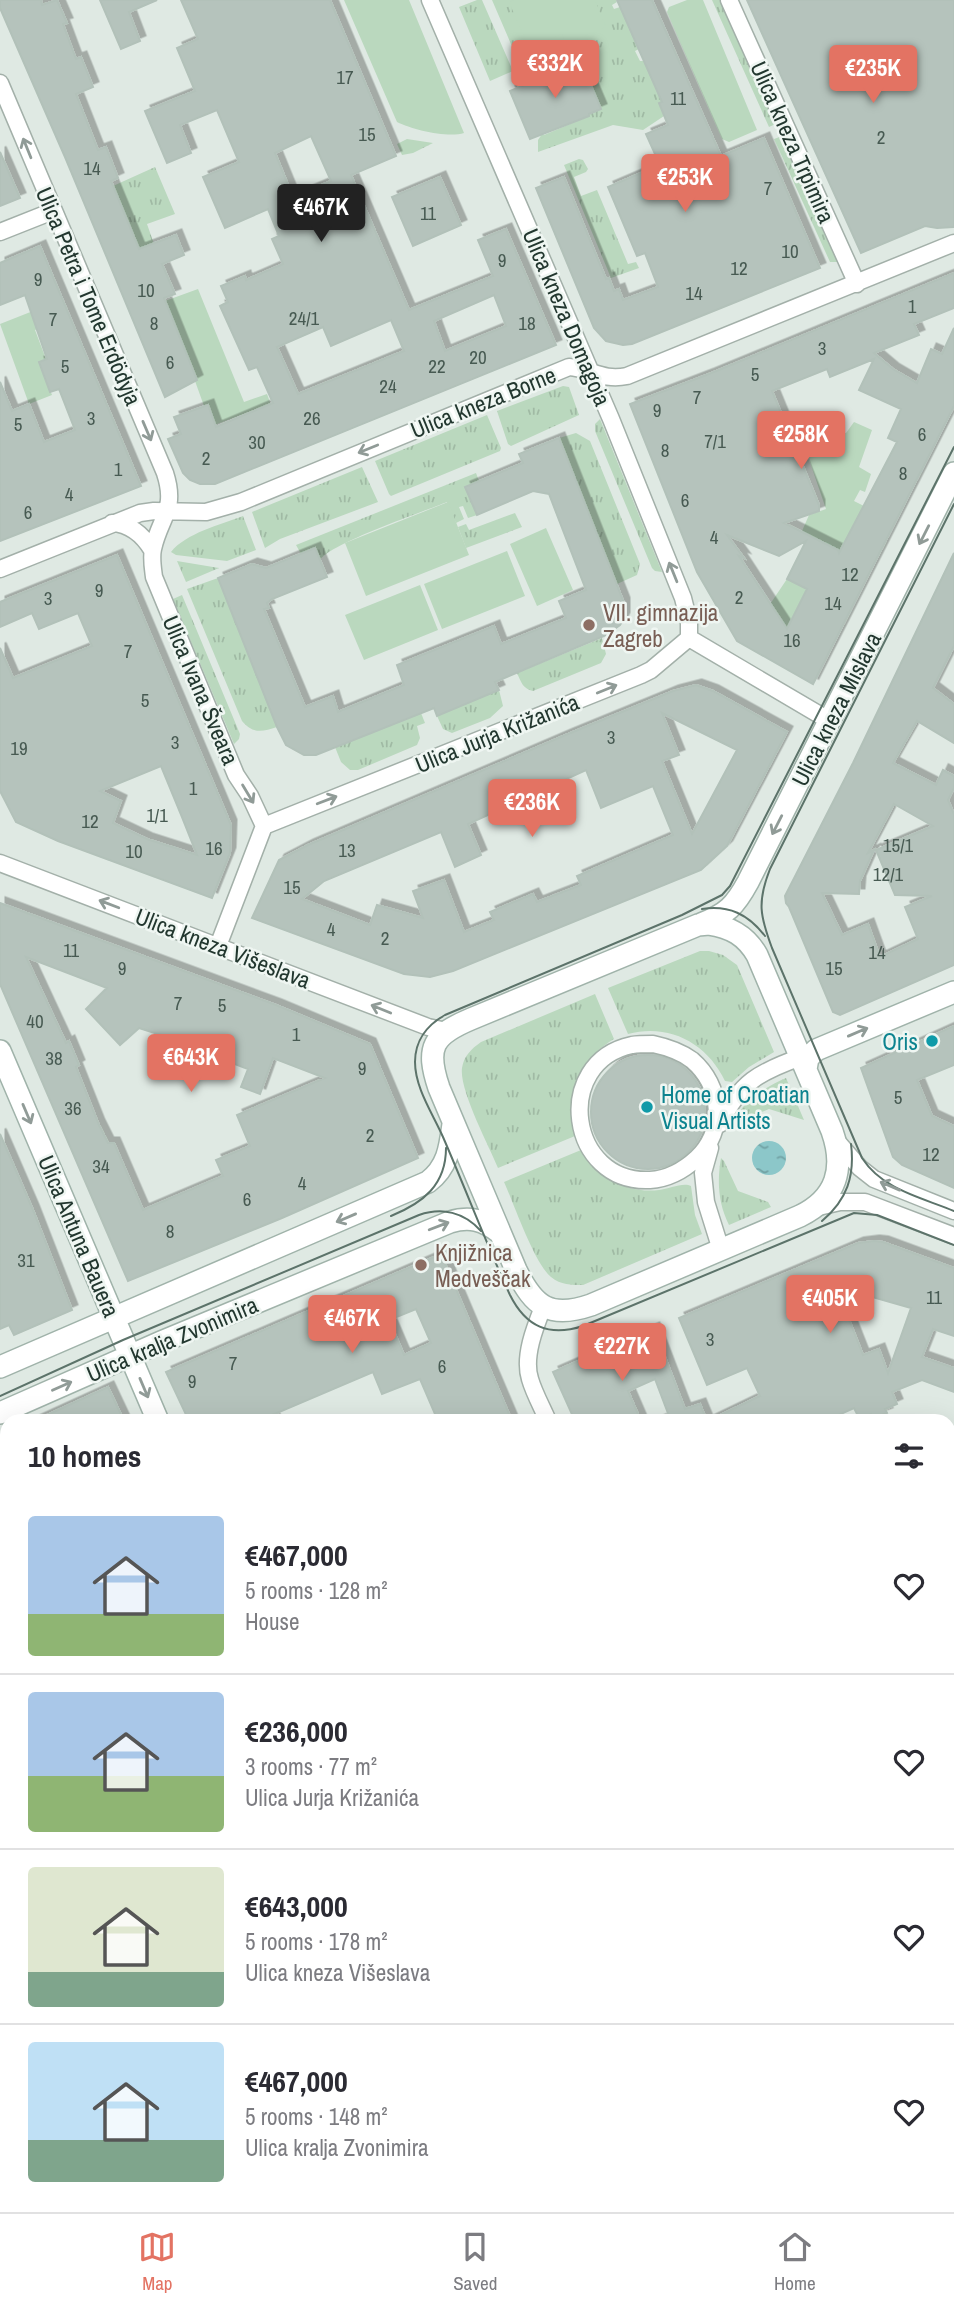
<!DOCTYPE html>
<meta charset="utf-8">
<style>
body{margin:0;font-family:"Archivo Narrow",sans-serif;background:#f7f7f7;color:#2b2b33;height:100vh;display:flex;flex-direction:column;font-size:26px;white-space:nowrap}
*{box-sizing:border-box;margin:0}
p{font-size:23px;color:#7c7c81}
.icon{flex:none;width:38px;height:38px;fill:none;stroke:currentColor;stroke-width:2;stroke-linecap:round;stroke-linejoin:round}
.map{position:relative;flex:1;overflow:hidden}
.drawer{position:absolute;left:0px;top:1414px;width:956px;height:798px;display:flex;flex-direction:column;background:#fff;border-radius:21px 21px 0 0;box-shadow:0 7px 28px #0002}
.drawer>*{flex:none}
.price{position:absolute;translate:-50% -60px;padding:0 16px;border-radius:7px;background:#e37363;color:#fff;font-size:23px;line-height:46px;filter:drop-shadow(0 2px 4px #0008)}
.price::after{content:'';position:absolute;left:50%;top:42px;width:21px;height:16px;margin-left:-10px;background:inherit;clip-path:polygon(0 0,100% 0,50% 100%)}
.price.current{background:#222;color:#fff}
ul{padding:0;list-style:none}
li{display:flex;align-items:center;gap:21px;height:175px;padding:0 28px}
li+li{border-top:2px solid #e1e1e2}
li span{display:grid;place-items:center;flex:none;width:196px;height:140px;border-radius:7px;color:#555}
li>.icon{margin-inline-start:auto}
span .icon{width:84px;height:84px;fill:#fffc;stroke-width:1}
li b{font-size:30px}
h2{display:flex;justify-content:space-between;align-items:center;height:84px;padding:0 28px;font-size:30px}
.dock{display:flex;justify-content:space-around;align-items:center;height:98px;border-top:2px solid #e1e1e2;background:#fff;font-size:19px;color:#7c7c81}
.dock a{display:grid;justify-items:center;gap:4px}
.dock .current{color:#e37363}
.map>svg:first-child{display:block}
</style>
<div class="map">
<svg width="954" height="2212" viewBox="0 0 954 2212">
<defs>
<pattern id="grass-tufts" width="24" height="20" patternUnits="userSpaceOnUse" patternTransform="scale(1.75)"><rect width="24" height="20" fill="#bad8be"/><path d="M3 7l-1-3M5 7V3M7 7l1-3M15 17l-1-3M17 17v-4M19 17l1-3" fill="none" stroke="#a0baa4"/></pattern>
<pattern id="water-ripples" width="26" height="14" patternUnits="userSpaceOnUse" patternTransform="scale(1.75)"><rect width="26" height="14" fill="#8cc7c9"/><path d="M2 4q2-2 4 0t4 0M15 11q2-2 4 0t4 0" fill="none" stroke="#72a2a4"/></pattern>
<filter id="shadow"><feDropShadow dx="5.5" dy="-5.5" stdDeviation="0" flood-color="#0004"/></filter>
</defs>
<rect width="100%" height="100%" fill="#dfe9e3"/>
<!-- grass -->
<path fill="url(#grass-tufts)" d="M477,0H482L513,71L490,81L459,7Z
M492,0H616L617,2L612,5L614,9L620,7L639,49L635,51L640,61H644L662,102L659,104L664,116L643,130L613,125L538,152V140L542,134L544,135L589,116V114L601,109L578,56L520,65Z
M712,0H724L780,122L769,127Z
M785,135L839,262H830L774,139Z
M407,139L433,143L413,153L402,155L397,144Z
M579,159L583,160L588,169L586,172L574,177L581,196L597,190L628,264L636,262L639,268L611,278L564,165Z
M155,167L175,214L147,224L154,244L146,268L113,186Z
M563,386L569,387L579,415L511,446L508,444L497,411Z
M487,415L501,448L500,451L391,496L389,494L375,461Z
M600,419L662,572L655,571L652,568L595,431V424Z
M576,433L590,441L640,564L637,575L617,584L559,438Z
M362,467L378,502L280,539L265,548L252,512Z
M476,473L479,481L465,487L477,515L468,518L463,506L459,507L464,519L456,523L447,502C423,512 331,543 320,560L315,548L301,554L296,545Z
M515,513L522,527L466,548L458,527L466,524L469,530Z
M243,516L256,550L227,561L176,555L171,552C186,533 220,525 243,516Z
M177,561L219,568L186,582Z
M218,578L277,727C262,732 253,734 242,721L187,589Z
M182,595L240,734L239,739L234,744L173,599Z
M602,638L606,654L601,663L533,691C523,689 521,682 517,673Z
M499,690L503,706L490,718L452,733L443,729L437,716Z
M421,713L425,723L417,726L420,738L417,745L358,770H350L341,762L335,747Z
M700,951H709L723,955L737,965L774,1052L749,1067L732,1082L725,1081C707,1043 669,1023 628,1034L608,988Z
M595,994L614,1039C580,1059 563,1097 575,1136L498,1168C489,1146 459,1090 462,1068C464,1056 471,1049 481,1042Z
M786,1078L804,1120L769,1109L738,1122L736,1121C740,1101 768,1086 786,1078Z
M581,1150C596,1177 628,1194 659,1190C669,1189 683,1182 691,1186L695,1215L702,1234L583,1285C571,1285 561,1285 551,1277C534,1263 514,1204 504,1182Z
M721,1158L724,1161L738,1191L768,1202L771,1207L729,1225C718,1203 717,1181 721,1158Z"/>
<!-- green -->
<path fill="#bad8be" d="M344,0H409L464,133C448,138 413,130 397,122Z
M514,0H595L606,27L566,44L562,34L529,48L509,2Z
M687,0H703L757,130L729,142L722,139L667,12L669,7Z
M198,289L244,402L267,394L277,421L262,407L212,426L208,405L204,406L195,381L197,379L165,301Z
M33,311L40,328L35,330L46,359L39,363L52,395L29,404L0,324Z
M854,422L872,430L859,467L871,474L865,492L860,490L854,501L864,506L840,551L802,531L809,515L826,509L803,442L828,433H846Z
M448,502L469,555L366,596L345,543Z
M546,528L573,590L537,606L510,544Z
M507,551L525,596L442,629L424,584Z
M787,579L816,593C799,607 790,611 795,634L760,619Z
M420,585L438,630L364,660L345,615Z
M948,1471L954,1481V1565L949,1559Z"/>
<!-- water -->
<path fill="url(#water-ripples)" d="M752 1158a17 17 0 1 1 34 0a17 17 0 1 1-34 0Z"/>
<!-- building -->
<path fill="#b5c3bc" stroke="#b2c1b9" stroke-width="2" fill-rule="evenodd" filter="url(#shadow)" d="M0,0H41L42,5L57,0L67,23L63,24L76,59L81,57L93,87L76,94L98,150L106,147L118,178L111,181L139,249L176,235L184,255L162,264L175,294L164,298L197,380L165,397L65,157L0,8Z
M100,0H157L129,12L140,41L121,49Z
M181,0H330L396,156L351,175L409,310L493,276L478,240L506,229L556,345L215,484H200L190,480L183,473L168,439L181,434L174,417L208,405L216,427L273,403L257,367L249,370L220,306L228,302L221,286L245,276L246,280L283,264L272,239L279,236L268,209L225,228L203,177L239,162L217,110L180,125L191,153L167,163L145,111L195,91L177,48L198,39ZM311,136L331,181L293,197L275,153ZM494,295L506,326L445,351L434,321ZM391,320L404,351L298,394L277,347L323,327L331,346Z
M617,0H652L721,156L764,138L820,268L632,344L623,345L606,341L594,328L536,188L564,177L606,279L609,278L614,291L619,289L623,300L658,287L645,253L637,256L608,187L660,165L646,134L668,125L659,103L662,102Z
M747,0H954V227L937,228L925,226L861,253Z
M581,62L601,109L589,114V116L530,139L510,91L522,86L521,84L568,64L569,67Z
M0,152L20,198L0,206Z
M440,177L461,225L413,246L392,197Z
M40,246L141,486L0,541V382L12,411L29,404L44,442L75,430L59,389L50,392L39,362L47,359L25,295L0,305V263Z
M954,273V308L914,324L919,335L874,353L893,369L917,383L931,349L942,354L954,328V406L813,684L737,641L697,572L630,404L709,374ZM874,359L859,390L901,409L888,438L897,442L839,553L838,550L784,523L819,511V505L772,391L827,369L830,377ZM727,535L779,556L806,541L787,579L807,589L787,629L739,556L744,558Z
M559,438L624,603V618L620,625L606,635L495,682L499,690L437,716L434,708L316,755H304L286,745L277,727L218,578L252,564L266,568L315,548L327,577L272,599L267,603L269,608L264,609L305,707L333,696L338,712L404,685L397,665L494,626L501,644L566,618L559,601L586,590L549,494L533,491L477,515L465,487L523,463L519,454Z
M954,553V646L933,688L954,704V743L917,721L893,763L936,785L943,770L954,776V788L948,800L954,814V965L840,1015L833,1012L789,907L786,903L785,896L853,763ZM894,804L933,826L876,850L895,895L932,896L905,907L918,939L880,957L868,924L842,935L822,893L859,894L860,881L874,850L868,853Z
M117,555L231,825L230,853L212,898L58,841L16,822L0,791V648L13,678L92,646L78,613L39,629L32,613L0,627V602ZM161,766L182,817L197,855L147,839L113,823L121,801L100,791Z
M696,685L713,691L787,732L727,846L701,870L453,971L430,977L404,974L252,918L279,860L308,845L568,734L673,691ZM662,713L737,750L692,834L662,761L679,755ZM586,770L601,808L653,786L673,835L577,876L581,885L537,902L533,894L490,912L494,920L464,932L444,880L413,891L423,918L377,905L370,925L302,899L324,881L441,832L455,867L481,855L468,824Z
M0,903L276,1005L370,1044L418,1158L282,1218L128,1281L0,984ZM26,957L107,988L86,1009L120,1045L139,1028L186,1043L187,1040L226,1054L224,1060L248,1069L241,1087L260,1094L273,1058L325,1078L237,1115L250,1146L216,1160L223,1176L143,1210L114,1143H108L99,1125L76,1067L79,1065L69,1041L66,1043Z
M954,1026V1065L917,1080L932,1116L954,1126V1188L902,1165L893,1157L861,1068Z
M591 1112a57 57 0 1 1 114 0a57 57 0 1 1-114 0Z
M0,1134L33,1210L72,1310L14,1335L9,1325L0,1329Z
M874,1241L883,1242L954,1268V1336L933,1329L922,1357L954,1368V1392L922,1380L892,1392L897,1404L885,1409L887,1413L873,1418L871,1414L860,1420L854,1408L825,1421H708L760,1396L747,1368L707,1385L679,1318L858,1243ZM869,1296L911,1308L888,1373L879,1349L863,1355L843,1304Z
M441,1254L512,1421H438L420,1379L382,1394L373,1372L272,1415L275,1421H189L166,1372ZM416,1309L431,1343L404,1355L389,1320Z
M654,1328L685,1409L700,1404L707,1421H658L669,1416L655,1379L628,1391L641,1421H575L553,1372Z
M108,1387L124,1421H34Z"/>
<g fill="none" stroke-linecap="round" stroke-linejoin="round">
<!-- street casing -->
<g stroke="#a3b0a9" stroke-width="19">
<path id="street" d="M430,0L611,419L683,598L689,622V638
M729,0L857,284
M0,83L165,473C177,510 160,517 153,549C151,558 153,569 154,577L236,775L250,796L264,826
M0,232L53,211
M112,523C130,524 143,535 152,550
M0,569L140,513L154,511L206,512L241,502L569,367C592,369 602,381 627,376L954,243
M689,638L830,721
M0,863L428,1027L446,1031
M218,946L264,826L641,675L651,670L689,638
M653,1044C667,1047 680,1051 692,1060C722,1086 726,1130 697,1158C683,1171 668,1179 650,1180C568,1184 552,1062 632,1045C638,1044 646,1044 653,1044Z
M720,1124C740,1082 759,1072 801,1057
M835,1139L860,1168L874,1179L954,1211
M710,1148L703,1173L706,1202L721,1250
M814,1208L840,1202H865L954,1236
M543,1307C535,1327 523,1357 530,1379C534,1393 542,1407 548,1421
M0,1707L7,1704
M0,1992L7,2008
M90,2205L93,2212
M888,2205L891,2212
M419,2212L436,2205"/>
</g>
<!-- secondary casing -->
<g stroke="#a0b3aa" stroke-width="24">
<path id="secondary" d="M701,924C727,914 735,906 748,882L954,473
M709,924C731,927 746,936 757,955L832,1131C845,1168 837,1198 800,1216L591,1305C550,1319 534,1307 516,1270L439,1088C425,1047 433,1035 471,1019L698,925Z
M0,1051L158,1421
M806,1069L808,1058L816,1050L954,992
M0,1367L428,1182C448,1167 450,1147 453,1124
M0,1413L161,1342L450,1222C470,1216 483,1220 499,1232
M948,1796L954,1794
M0,2193L7,2190
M497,2205L500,2212"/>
</g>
<!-- street -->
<use href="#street" stroke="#fff" stroke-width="16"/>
<!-- secondary -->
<use href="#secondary" stroke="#fff" stroke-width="21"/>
<!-- tram -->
<path stroke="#5c736a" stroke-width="2" d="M954,447L730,886L722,895L682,915L445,1015C427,1025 415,1041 415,1062C415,1088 433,1114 443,1137C466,1190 486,1243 510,1295C526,1327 549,1337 583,1326L854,1213L877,1215L954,1245
M954,504L770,869C757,902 760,916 772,948L862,1158C883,1190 920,1197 954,1211
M702,909C729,905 748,914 765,936
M391,1216C423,1203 446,1185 446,1148
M822,1221C847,1200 855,1176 851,1144
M0,1396L123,1340L419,1215C442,1207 464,1212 481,1231"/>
</g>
<!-- one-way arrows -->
<defs><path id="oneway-shaft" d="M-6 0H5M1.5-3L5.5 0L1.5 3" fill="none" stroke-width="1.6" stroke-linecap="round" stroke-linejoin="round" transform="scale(1.75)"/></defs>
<g stroke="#909b97">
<use href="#oneway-shaft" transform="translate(27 148) rotate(-112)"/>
<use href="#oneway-shaft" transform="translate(147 431) rotate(67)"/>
<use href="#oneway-shaft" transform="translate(368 449) rotate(158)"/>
<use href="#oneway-shaft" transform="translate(924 535) rotate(117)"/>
<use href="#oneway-shaft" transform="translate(673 572) rotate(-112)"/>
<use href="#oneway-shaft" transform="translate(607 689) rotate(-22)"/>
<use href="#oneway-shaft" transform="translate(248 794) rotate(59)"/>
<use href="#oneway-shaft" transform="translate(327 800) rotate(-21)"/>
<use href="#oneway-shaft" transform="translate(777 825) rotate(117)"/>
<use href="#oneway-shaft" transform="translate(109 904) rotate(-159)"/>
<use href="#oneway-shaft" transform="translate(381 1009) rotate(-158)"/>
<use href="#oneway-shaft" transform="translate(858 1032) rotate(-23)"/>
<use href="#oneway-shaft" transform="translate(27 1114) rotate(67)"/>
<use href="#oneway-shaft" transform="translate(890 1186) rotate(-157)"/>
<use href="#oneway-shaft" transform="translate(346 1218) rotate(157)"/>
<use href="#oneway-shaft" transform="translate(439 1226) rotate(-21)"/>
<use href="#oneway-shaft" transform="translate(62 1386) rotate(-24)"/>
<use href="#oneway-shaft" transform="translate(144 1388) rotate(67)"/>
</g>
<!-- markers -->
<g fill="#8d6e63" stroke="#eff6f2" stroke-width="2.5">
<circle cx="589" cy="625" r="7"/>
<circle cx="421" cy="1265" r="7"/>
</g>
<g fill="#0f9aa8" stroke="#eff6f2" stroke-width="2.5">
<circle cx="932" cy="1041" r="7"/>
<circle cx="647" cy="1107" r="7"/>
</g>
<g text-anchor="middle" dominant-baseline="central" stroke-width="5" stroke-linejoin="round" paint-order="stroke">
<!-- number labels -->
<g font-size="19" fill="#475a52">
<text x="345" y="77">17</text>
<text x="678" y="98">11</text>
<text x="367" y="134">15</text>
<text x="881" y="137">2</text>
<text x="92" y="168">14</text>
<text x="768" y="188">7</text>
<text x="428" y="213">11</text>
<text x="790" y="251">10</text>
<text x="502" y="260">9</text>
<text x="739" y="268">12</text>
<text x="38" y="279">9</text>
<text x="146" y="290">10</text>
<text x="694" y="293">14</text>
<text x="912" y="306">1</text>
<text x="304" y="318">24/1</text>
<text x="53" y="319">7</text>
<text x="154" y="323">8</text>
<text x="527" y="323">18</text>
<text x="822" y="348">3</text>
<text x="478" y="357">20</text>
<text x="170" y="362">6</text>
<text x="65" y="366">5</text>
<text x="437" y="366">22</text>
<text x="755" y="374">5</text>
<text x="388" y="386">24</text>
<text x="697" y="397">7</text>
<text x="657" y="410">9</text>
<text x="91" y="418">3</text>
<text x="312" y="418">26</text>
<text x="18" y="424">5</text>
<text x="922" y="434">6</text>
<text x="715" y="441">7/1</text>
<text x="257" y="442">30</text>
<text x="665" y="450">8</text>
<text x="206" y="458">2</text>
<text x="118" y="469">1</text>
<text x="903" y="473">8</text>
<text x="69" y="494">4</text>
<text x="685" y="500">6</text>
<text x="28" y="512">6</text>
<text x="714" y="537">4</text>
<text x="850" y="574">12</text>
<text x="99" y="590">9</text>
<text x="739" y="597">2</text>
<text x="48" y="598">3</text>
<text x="833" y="603">14</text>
<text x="792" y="640">16</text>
<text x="128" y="651">7</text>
<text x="145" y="700">5</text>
<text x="611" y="737">3</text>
<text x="175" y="742">3</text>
<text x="19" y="748">19</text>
<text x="193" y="788">1</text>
<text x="157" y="815">1/1</text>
<text x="90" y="821">12</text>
<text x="898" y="845">15/1</text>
<text x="214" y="848">16</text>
<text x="347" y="850">13</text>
<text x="134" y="851">10</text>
<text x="888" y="874">12/1</text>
<text x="292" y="887">15</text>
<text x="331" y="929">4</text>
<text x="385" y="938">2</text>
<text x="71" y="950">11</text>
<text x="877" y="952">14</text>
<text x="122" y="968">9</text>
<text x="834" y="968">15</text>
<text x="178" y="1003">7</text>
<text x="222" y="1005">5</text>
<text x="35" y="1021">40</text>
<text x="296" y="1034">1</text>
<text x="54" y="1058">38</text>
<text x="362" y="1068">9</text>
<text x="898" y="1097">5</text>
<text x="73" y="1108">36</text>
<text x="370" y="1135">2</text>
<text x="931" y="1154">12</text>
<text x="101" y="1166">34</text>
<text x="302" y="1183">4</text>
<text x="247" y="1199">6</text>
<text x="170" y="1231">8</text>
<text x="26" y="1260">31</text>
<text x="934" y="1297">11</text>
<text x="710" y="1339">3</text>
<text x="233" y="1363">7</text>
<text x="442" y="1366">6</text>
<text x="192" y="1381">9</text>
</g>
<!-- street labels -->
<g font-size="23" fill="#22372f" stroke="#eff6f2">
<text transform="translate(793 142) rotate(66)">Ulica kneza Trpimira</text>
<text transform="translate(89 296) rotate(67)">Ulica Petra i Tome Erdödyja</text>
<text transform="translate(567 317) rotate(67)">Ulica kneza Domagoja</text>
<text transform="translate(483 402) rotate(-22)">Ulica kneza Borne</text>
<text transform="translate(201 690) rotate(67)">Ulica Ivana Šveara</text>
<text transform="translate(836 709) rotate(-63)">Ulica kneza Mislava</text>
<text transform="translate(497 733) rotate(-22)">Ulica Jurja Križanića</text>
<text transform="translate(223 948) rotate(21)">Ulica kneza Višeslava</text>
<text transform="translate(79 1236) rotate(67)">Ulica Antuna Bauera</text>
<text transform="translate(172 1339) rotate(-23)">Ulica kralja Zvonimira</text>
</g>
<!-- education labels -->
<g font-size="23" fill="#785e54" stroke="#eff6f2" text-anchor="start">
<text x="603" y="612">VII. gimnazija<tspan x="603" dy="26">Zagreb</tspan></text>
<text x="435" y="1252">Knjižnica<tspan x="435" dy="26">Medveščak</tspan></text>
</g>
<!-- culture labels -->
<g font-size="23" fill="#0d838f" stroke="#eff6f2" text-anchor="end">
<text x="918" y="1041">Oris</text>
<text x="661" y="1094" text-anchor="start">Home of Croatian<tspan x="661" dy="26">Visual Artists</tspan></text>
</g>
</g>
</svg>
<b class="price" style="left:555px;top:100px">€332K</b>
<b class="price" style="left:873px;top:105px">€235K</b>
<b class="price" style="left:685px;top:214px">€253K</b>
<b class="price current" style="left:321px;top:244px">€467K</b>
<b class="price" style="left:801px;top:471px">€258K</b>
<b class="price" style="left:532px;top:839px">€236K</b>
<b class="price" style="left:191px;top:1094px">€643K</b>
<b class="price" style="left:830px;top:1335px">€405K</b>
<b class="price" style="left:352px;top:1355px">€467K</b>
<b class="price" style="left:622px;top:1383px">€227K</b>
<section class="drawer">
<h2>10 homes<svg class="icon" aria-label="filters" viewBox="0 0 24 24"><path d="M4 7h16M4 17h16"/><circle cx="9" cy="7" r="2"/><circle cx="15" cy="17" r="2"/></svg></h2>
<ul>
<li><span style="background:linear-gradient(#a9c7e8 70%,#8fb573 0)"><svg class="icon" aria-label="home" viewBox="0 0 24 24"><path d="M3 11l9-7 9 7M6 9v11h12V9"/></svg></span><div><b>€467,000</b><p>5 rooms · 128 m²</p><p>House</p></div><svg class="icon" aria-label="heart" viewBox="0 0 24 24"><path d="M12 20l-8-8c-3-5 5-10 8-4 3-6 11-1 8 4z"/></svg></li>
<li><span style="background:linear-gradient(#a9c7e8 60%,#8fb573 0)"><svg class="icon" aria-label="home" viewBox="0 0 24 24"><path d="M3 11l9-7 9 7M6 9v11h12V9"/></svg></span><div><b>€236,000</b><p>3 rooms · 77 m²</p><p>Ulica Jurja Križanića</p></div><svg class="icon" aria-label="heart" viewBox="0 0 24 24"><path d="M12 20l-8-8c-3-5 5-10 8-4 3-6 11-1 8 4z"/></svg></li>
<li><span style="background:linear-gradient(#dfe7d0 75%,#7fa58c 0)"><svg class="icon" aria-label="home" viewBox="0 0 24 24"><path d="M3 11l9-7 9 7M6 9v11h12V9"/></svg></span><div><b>€643,000</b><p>5 rooms · 178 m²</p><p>Ulica kneza Višeslava</p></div><svg class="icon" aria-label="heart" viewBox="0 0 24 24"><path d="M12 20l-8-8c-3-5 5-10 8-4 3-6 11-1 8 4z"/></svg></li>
<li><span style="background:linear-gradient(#bfe0f5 70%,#7fa58c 0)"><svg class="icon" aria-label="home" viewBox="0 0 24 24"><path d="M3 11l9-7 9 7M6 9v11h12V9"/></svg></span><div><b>€467,000</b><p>5 rooms · 148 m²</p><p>Ulica kralja Zvonimira</p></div><svg class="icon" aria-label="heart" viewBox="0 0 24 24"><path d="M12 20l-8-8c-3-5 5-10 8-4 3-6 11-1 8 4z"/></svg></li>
</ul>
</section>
</div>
<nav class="dock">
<a class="current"><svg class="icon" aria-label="map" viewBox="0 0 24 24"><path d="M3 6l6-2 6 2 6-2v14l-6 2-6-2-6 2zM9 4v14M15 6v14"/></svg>Map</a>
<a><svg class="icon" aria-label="saved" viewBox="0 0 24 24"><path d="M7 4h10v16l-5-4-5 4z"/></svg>Saved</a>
<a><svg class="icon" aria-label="home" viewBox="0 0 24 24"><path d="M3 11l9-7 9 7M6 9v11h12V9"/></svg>Home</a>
</nav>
